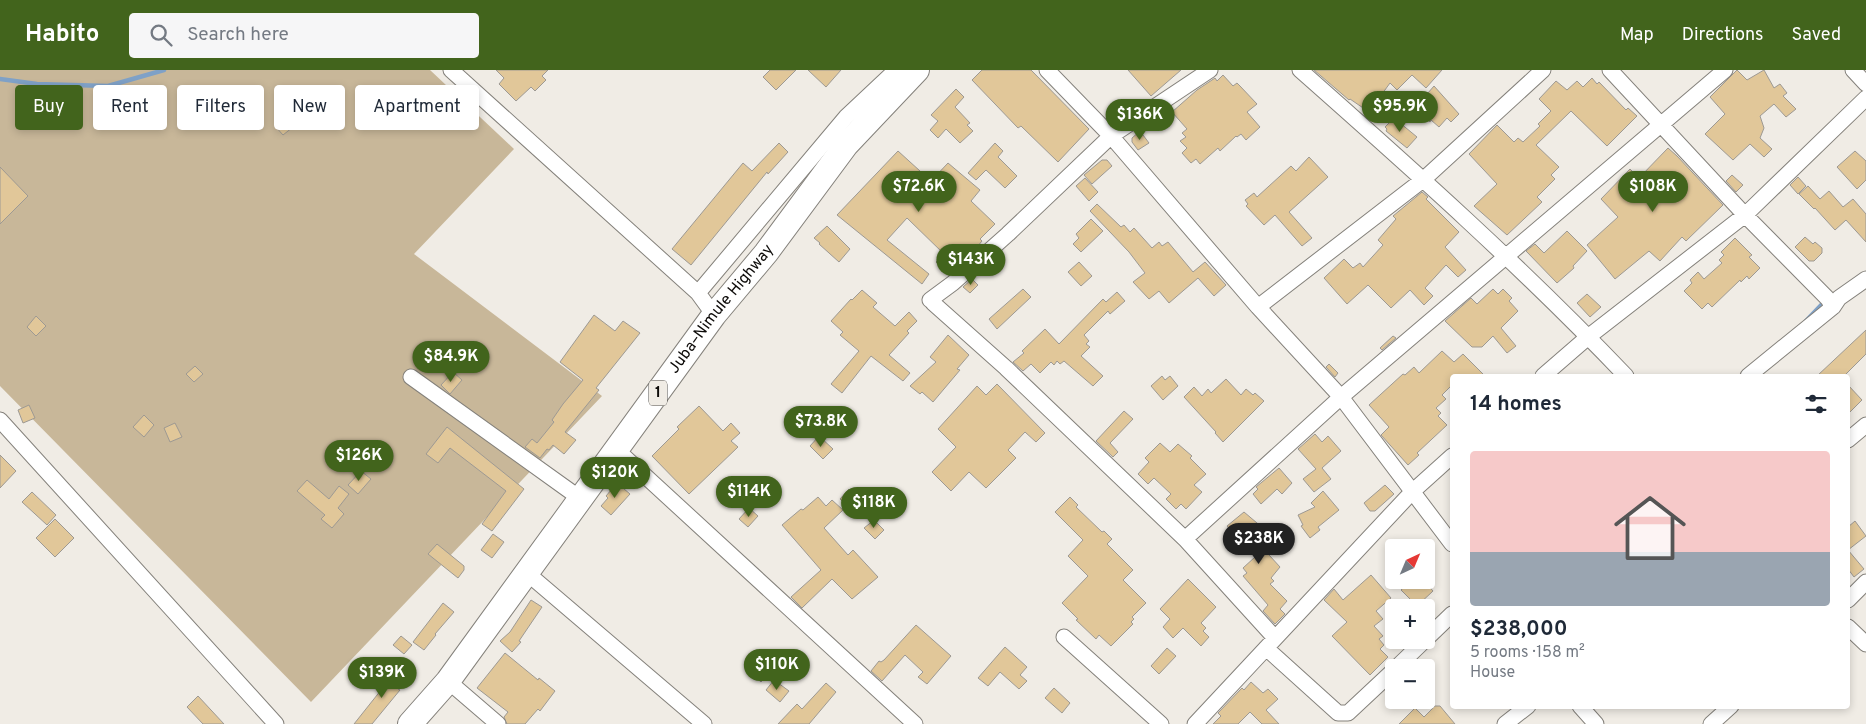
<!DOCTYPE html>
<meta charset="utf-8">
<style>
body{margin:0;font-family:Overpass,sans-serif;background:#f6f6f7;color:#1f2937;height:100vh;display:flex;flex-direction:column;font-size:19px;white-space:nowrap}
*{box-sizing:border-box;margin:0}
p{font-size:16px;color:#747a83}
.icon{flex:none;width:28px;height:28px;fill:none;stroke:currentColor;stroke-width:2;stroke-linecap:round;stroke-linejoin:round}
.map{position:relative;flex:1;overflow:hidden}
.drawer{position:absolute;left:1450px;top:304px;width:400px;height:335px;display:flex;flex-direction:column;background:#fff;border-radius:5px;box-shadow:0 2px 8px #0003}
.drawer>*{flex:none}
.guide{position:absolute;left:15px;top:15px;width:475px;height:45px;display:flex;gap:10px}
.needle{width:32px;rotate:44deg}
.fabs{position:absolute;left:1385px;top:469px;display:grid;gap:10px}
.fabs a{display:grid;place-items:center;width:50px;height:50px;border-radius:5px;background:#fff;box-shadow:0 2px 8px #0003;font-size:25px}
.price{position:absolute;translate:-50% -42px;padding:0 11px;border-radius:18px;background:#42641c;color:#fff;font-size:16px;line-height:32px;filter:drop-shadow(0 1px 2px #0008)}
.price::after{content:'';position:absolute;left:50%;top:30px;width:15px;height:11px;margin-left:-8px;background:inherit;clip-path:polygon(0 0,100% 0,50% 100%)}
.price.current{background:#222;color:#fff}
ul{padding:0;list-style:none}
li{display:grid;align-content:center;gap:10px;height:265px;padding:0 20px}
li+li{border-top:1px solid #e0e1e3}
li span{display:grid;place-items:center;height:155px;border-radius:5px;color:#555}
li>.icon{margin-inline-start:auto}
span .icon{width:90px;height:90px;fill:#fffc;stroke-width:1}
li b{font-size:21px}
h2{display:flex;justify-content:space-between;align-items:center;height:60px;padding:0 20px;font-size:21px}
.pill{padding:0 18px;border-radius:5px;background:#fff;box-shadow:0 2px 8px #0003;font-size:18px;line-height:45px}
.pill.current{background:#42641c;color:#fff}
header{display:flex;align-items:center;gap:30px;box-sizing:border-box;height:70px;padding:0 25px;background:#42641c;color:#fff}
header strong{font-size:24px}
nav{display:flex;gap:28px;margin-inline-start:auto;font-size:18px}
.search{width:350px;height:45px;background:#f6f6f7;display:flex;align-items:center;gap:12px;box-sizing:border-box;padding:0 18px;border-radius:5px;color:#747a83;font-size:19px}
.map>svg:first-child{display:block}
</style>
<header>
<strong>Habito</strong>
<div class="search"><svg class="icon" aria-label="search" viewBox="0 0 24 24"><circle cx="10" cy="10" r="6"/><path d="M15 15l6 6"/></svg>Search here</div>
<nav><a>Map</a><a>Directions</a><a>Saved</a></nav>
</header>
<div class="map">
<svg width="1866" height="654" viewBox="0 0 1866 654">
<rect width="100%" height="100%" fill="#f0ece5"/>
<!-- green -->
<path fill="#c8b799" d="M0,0H430L514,79L414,184L602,326L311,632L0,316Z"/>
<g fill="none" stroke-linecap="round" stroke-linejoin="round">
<!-- stream -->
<path stroke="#7fa1c7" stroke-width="4.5" d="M0,9L37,14L108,16L164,0
M1806,251L1825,231"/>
</g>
<!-- building -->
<path fill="#e1c799" stroke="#9d9993" d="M496,0H548L542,6L546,10L535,21L531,17L516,31L499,14L504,8Z
M770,0H796L776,20L763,7Z
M808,0H841L826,17Z
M982,0H1031L1089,59L1058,92L1021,56L1018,58L972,10Z
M1128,0H1181L1151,26Z
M1314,0H1442L1426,18L1412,5L1397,20L1390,13L1369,42L1350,29L1349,30Z
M1737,0L1747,10L1764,0L1774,18L1780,14L1787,23L1783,26L1796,39L1786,47L1774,34L1760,46L1764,58L1760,68L1772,79L1764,87L1750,74L1733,90L1705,64L1725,44L1710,27Z
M1223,5L1233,16L1237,13L1240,16L1257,34L1247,42L1260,57L1246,70L1241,64L1237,67L1236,66L1220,81L1218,78L1200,94L1196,89L1191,93L1182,83L1187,78L1180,71L1186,67L1182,63L1187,59L1172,42L1197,20L1215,8L1217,11Z
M1592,8L1597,14L1599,12L1626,40L1628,38L1637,46L1607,76L1571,41L1536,75L1559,97L1551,105L1555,109L1537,127L1542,132L1507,165L1474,136L1497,114L1469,84L1497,55L1514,72L1518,68L1523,72L1540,56L1538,54L1551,41L1539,29L1556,11L1567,20L1577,11L1583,17Z
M1434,16L1459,44L1451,52L1447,48L1439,57L1431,50L1430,52L1415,38Z
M956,19L964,27L955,37L970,53L967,55L973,61L960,73L946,59L938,68L930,60L938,51L931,45Z
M305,31L313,41L283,65L275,56Z
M1394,48L1417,67L1407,78L1386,61L1387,59L1385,57Z
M1140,61L1149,73L1138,80L1132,72V68Z
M779,73L788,82L768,104L767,102L691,195L672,179L743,93L752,101Z
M995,73L1003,81L998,87L1017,106L1005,118L986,100L976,110L968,103Z
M1668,78L1677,86L1723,135L1686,171L1682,167L1660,191L1649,181L1615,209L1587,175L1618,147L1601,129L1630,99L1639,108Z
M898,81L931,111L948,93L980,120L971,131L995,154L980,169L982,171L977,177L949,204L936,192L944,184L907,148L887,170L929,204L922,214L837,145Z
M1855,81L1866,91V110L1857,119L1837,97Z
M1309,87L1328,107L1289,142L1312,168L1302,176L1275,145L1264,155L1246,136L1248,134L1245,130L1254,123L1257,127L1291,96L1296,101Z
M1102,90H1107L1112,96L1092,114L1084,105Z
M0,97L28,126L0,154Z
M1732,105L1743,115L1736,122L1726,111Z
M1798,107L1806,116L1798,124L1790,115Z
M1085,108L1098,122L1089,131L1076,116Z
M1808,116L1820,129L1829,121L1843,137L1853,129L1866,144V172L1846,150L1835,160L1815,138L1814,139L1799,124Z
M1422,122L1428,127L1426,129L1459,162L1445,177L1466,200L1458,207L1446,195L1425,218L1433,226L1424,235L1410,220L1391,238L1368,215L1347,234L1324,208L1344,189L1353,198L1360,193L1363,197L1383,175L1378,170L1396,149L1393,146Z
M1097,134L1121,157L1124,155L1130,162L1134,158L1152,178L1159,172L1162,176L1168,172L1193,202L1205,192L1226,215L1214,226L1198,208L1169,233L1159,221L1149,229L1133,212L1145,203L1129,182L1090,141Z
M1091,149L1103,161L1081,182L1073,174L1079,168L1076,164Z
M827,156L850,179L839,192L819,174L820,173L814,168Z
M1567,161L1587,181L1573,196L1574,198L1557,213L1526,181L1535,174L1544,183Z
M1805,167L1813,174L1815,172L1822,178V183L1814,191H1809L1795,177Z
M1735,168L1752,185L1749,187L1760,198L1749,209L1747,206L1741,212L1740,210L1712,237L1708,233L1702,239L1684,221L1692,213L1690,210L1698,202L1704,209L1722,193L1719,190L1724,185L1721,182Z
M1079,192L1092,206L1081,216L1068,202Z
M972,209L978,215L970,223L963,217Z
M1023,219L1031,227L997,259L989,249Z
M1493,219L1498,224L1503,219L1512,228L1509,231L1518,241L1501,258L1516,276L1507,283L1493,266L1482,277H1472L1445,251L1471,228L1477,234Z
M862,220L877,233L873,237L895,256L909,242L917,251L907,261L909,263L889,285L910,303L903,311L871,286L842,323L831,314L859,281L840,265L843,262L831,251L851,229L852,230Z
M1117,222L1125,231L1110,244L1108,241L1084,265L1089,271L1086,274L1090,277L1081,286L1103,306L1093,316L1064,291L1060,294L1057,291L1054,295L1051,292L1040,303L1031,294L1023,301L1013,292L1024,283L1022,281L1045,259L1059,274L1103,229L1106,232Z
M1587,224L1601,237L1590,247L1577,233Z
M594,245L615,261L623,251L640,263L596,318L599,320L565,362L576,370L564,384L553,375L549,380L547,379L540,388L525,377L532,369L537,373L554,352L552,350L563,334L583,310L560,292Z
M36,246L46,256L36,266L27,257Z
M1866,260V284L1844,306H1817Z
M948,265L969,285L957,299L960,300L933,332L922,322L920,324L910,316L936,292L930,287Z
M1393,266L1396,268L1382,280L1380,278Z
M1442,281L1454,292L1463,284L1485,306H1452V315L1442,325L1446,329L1436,338L1441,343L1438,346L1447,355L1417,383L1419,385L1408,395L1381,365L1389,357L1369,335L1403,304L1405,305L1414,297L1419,303Z
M1329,294L1338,303L1335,307L1326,297Z
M195,296L203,304L194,312L186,304Z
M453,302L462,310L450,324L441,315Z
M1162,306L1165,310L1170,306L1178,316L1163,330L1151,316Z
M1226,309L1241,325L1246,319L1253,325L1255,323L1264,331L1223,372L1215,363L1216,362L1184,327L1194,317L1202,326L1208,319L1211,323Z
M997,314L1045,363L1036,372L1025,362L1008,380L1016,388L986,418L969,402L951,421L932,402L956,377L938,359L977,316L986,325Z
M1848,315L1862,330L1848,344Z
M29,335L35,348L23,353L18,340Z
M699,336L723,361L731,353L740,363L731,371L738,377L689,424L652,386L679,359L677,357Z
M1124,341L1133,349L1110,373L1118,382L1113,387L1096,371Z
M144,345L154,355L144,367L133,357Z
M175,353L182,367L170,372L164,358Z
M447,357L524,419L492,461L482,454L506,421L450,378L438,393L426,384Z
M1315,364L1322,372L1328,366L1341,381L1322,398L1331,409L1314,422L1303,409L1316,399L1298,379Z
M819,366L833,379L823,389L810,376Z
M1160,373L1170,382L1178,374L1192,386L1190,388L1206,404L1194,415L1202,422L1186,439L1181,434L1176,439L1166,429L1171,424L1154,408L1148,414L1138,404L1149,392L1145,388Z
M0,385L16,401L0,418Z
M1279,398L1292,413L1282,424L1277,419L1261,434L1253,424L1258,419L1256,417Z
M361,401L371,409L358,424L348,415Z
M307,410L329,429L339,416L349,424L338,438L344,444L332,458L321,449L325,445L297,421Z
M617,413L630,424L611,445L601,436L608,428L606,426Z
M1385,415L1394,424L1375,441H1370L1364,433Z
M849,419L861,431L852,440L840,429Z
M1323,421L1339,440L1318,457L1320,460L1310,468L1301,456L1303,455L1298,445L1315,437L1311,433Z
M32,422L56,445L47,455L22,432Z
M818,427L826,436L832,430L843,440L824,458L848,485L853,480L878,507L852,529L832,509L802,538L791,527L821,500L782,455L801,439L803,440Z
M1070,427L1078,435L1076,437L1102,462L1104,461L1112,469L1107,474L1133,500L1123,510L1146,533L1132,547L1134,549L1131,552L1133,554L1111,576L1099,565L1096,569L1076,550L1078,549L1062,533L1088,506L1068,486L1083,470L1055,442Z
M749,438L758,446L748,457L739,449Z
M1244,442L1270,464L1259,474L1280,497L1271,508L1274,511L1270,514L1287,531L1280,539L1285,544L1275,554L1263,541L1268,535L1243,506L1247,503L1243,498L1255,487L1227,456Z
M55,449L74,468L55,487L36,468Z
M874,450L884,460L875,469L864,458Z
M1855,451L1866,466L1848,480L1864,499L1854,507L1848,499V457Z
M493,464L504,472L492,488L481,480Z
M437,474L464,496V500L458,508L428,484Z
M1371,505L1391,528L1376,541L1383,549L1374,556L1383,566L1379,569L1384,575L1380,579L1388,587L1370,605L1332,566L1347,552L1324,530L1334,519L1343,530Z
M1188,509L1216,537L1201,553L1206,558L1203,561L1209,567L1201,576L1183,558L1173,568L1163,557L1170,549L1160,539Z
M1412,510H1414L1421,516L1425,512L1433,521L1417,536L1401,520Z
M531,530L542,537L519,571L521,572L512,582L500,571L510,562Z
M443,533L454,542L435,564L436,565L424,580L413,572Z
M916,555L951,586L927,614L918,607L923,602L905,585L882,611L871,601L879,591L881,592L884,590Z
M401,566L412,575L404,584L393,575Z
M1005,577L1027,597L1020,605L1027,611L1019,619L1000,602L988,616L978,608Z
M1167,578L1176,586L1159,604L1151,596Z
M505,583L538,610L539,608L555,621L540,641L538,639L525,654H507L504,647L508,642L477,618Z
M759,593L769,602L761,612L751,603Z
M396,599L406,608L398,619L400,620L372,654H354L389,610L388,609Z
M774,610L789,621L780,632L766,620Z
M1251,612L1263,623L1268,619L1278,629L1266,640L1279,654H1262L1250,642L1238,654H1213L1221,646L1218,643L1242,618L1244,620Z
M826,613L836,622L809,654H778L797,634L802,639Z
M1054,618L1070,633L1062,643L1045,628Z
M198,626L224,654H203L187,637Z
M1435,636H1440L1455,654H1399L1415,638L1424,647Z"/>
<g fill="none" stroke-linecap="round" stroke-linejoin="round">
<!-- street casing -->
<g stroke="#84817b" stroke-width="17">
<path id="street" d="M451,0L698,223L714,245
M1047,0L1111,66L1258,237L1341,327L1452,474
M1300,0C1412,99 1523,198 1626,306
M1610,0L1745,145L1828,229L1833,237
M1853,0L1866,14
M698,223L846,47L896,0
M930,230L953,213L1008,164L1111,66L1210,0
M933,233L1006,298L1185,469L1275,568
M1258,237L1424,109L1543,0
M1543,306L1588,267L1745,145L1866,28
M1748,306L1833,237L1839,228L1866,209
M411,307L581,429
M0,350L276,654
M1848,370L1866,355
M617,380L915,654
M1185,469L1341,327L1725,0
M527,503L704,654
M1848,530L1866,512
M1848,557L1866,574
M1064,567L1161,654
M1426,569L1452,544
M1266,578L1338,643H1348L1394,600
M1396,598L1425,570
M448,611L498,654
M1580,636L1596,654
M1195,654L1412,422L1452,386
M1505,654L1528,636
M1711,654L1731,636"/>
</g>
<!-- primary casing -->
<g stroke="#84817b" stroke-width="26">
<g id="primary">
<path id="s1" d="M410,654L448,611L714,245L766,183L846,75L917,0"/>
</g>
</g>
<!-- street -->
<use href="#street" stroke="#fff" stroke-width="15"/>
<!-- primary -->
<use href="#primary" stroke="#fff" stroke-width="24"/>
</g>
<g text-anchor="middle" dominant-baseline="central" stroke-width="4" stroke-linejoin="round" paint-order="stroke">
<!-- shield labels -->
<rect fill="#f0ece5" stroke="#514e4b" stroke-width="1" x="649" y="310.5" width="18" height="25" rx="4"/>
<g font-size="15" font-weight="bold" fill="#0d0b09">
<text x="658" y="323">1</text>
</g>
<!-- street labels -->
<g font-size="16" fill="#0d0b09" stroke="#f0ece5">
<text stroke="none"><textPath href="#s1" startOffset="519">Juba–Nimule Highway</textPath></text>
</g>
</g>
</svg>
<div class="fabs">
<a><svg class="needle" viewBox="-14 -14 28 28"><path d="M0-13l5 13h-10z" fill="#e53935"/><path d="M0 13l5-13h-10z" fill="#747a83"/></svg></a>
<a>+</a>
<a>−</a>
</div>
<b class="price" style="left:1400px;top:63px">$95.9K</b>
<b class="price" style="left:1140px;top:71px">$136K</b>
<b class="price" style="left:919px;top:143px">$72.6K</b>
<b class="price" style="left:1653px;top:143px">$108K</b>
<b class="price" style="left:971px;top:216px">$143K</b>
<b class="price" style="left:451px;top:313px">$84.9K</b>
<b class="price" style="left:821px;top:378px">$73.8K</b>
<b class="price" style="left:359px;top:412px">$126K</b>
<b class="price" style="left:615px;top:429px">$120K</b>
<b class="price" style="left:749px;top:448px">$114K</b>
<b class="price" style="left:874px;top:459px">$118K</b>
<b class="price current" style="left:1259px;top:495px">$238K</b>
<b class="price" style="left:777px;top:621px">$110K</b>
<b class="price" style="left:382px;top:629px">$139K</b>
<div class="guide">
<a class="pill current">Buy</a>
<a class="pill">Rent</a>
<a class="pill">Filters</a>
<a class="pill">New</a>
<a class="pill">Apartment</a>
</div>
<section class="drawer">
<h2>14 homes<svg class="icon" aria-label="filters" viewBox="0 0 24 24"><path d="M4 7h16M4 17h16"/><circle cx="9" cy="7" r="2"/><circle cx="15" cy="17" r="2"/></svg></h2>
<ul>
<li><span style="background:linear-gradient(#f6c9c9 65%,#9aa5b1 0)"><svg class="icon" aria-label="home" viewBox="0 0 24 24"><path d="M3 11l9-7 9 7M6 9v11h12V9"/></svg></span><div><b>$238,000</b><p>5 rooms · 158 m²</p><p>House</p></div></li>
</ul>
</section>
</div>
